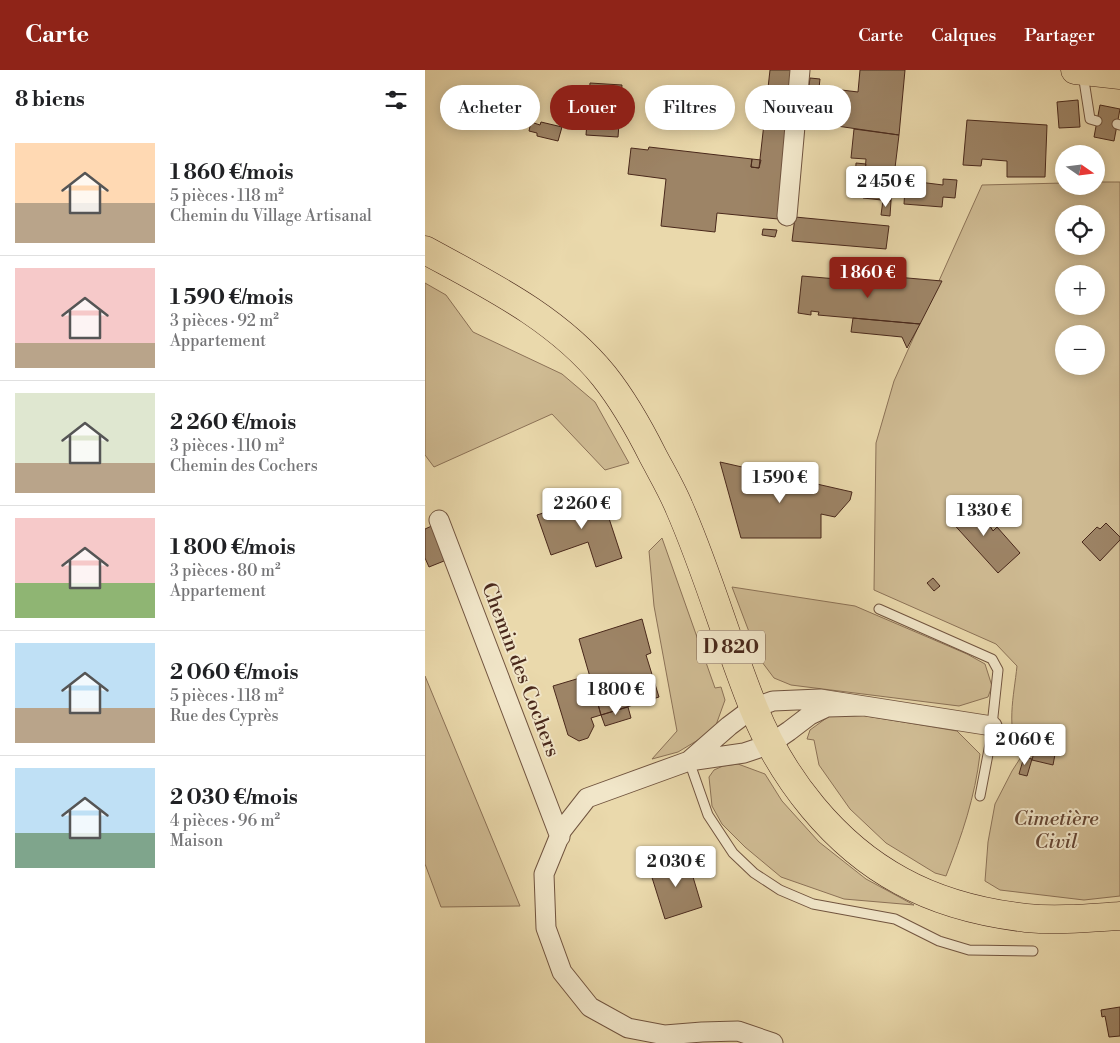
<!DOCTYPE html>
<html lang="fr">
<meta charset="utf-8">
<style>
body{margin:0;font-family:"Libre Bodoni",serif;background:#f2f2f2;color:#202124;height:100vh;display:flex;flex-direction:column;font-size:19px;white-space:nowrap}
*{box-sizing:border-box;margin:0}
p{font-size:16px;color:#757577}
.icon{flex:none;width:28px;height:28px;fill:none;stroke:currentColor;stroke-width:2;stroke-linecap:round;stroke-linejoin:round}
.map{position:relative;flex:1;overflow:hidden}
.drawer{display:flex;flex-direction:column;background:#fff;width:425px}
.drawer>*{flex:none}
.banner{position:absolute;left:15px;top:15px;width:475px;height:45px;display:flex;gap:10px}
.needle{width:32px;rotate:104deg}
.buttons{position:absolute;left:630px;top:75px;display:grid;gap:10px}
.buttons a{display:grid;place-items:center;width:50px;height:50px;border-radius:50%;background:#fff;box-shadow:0 2px 12px #0003;font-size:25px}
.price{position:absolute;translate:-50% -42px;padding:0 11px;border-radius:5px;background:#fff;color:#222;font-size:16px;line-height:32px;filter:drop-shadow(0 1px 2px #0008)}
.price::after{content:'';position:absolute;left:50%;top:30px;width:15px;height:11px;margin-left:-8px;background:inherit;clip-path:polygon(0 0,100% 0,50% 100%)}
.price.on{background:#8f2418;color:#fff}
ul{padding:0;list-style:none}
li{display:flex;align-items:center;gap:15px;height:125px;padding:0 15px}
li+li{border-top:1px solid #e0e0e0}
li span{display:grid;place-items:center;flex:none;width:140px;height:100px;border-radius:0px;color:#555}
li>.icon{margin-inline-start:auto}
span .icon{width:60px;height:60px;fill:#fffc;stroke-width:1}
li b{font-size:21px}
h2{display:flex;justify-content:space-between;align-items:center;height:60px;padding:0 15px;font-size:21px}
.chip{padding:0 18px;border-radius:22px;background:#fff;box-shadow:0 2px 12px #0003;font-size:18px;line-height:45px}
.chip.on{background:#8f2418;color:#fff}
header{display:flex;align-items:center;gap:30px;box-sizing:border-box;height:70px;padding:0 25px;background:#8f2418;color:#fff}
header strong{font-size:24px}
nav{display:flex;gap:28px;margin-inline-start:auto;font-size:18px}
main{display:flex;flex:1;min-height:0}
.map>svg:first-child{display:block}
</style>
<header>
<strong>Carte</strong>
<nav><a>Carte</a><a>Calques</a><a>Partager</a></nav>
</header>
<main>
<section class="drawer">
<h2>8 biens<svg class="icon" aria-label="filters" viewBox="0 0 24 24"><path d="M4 7h16M4 17h16"/><circle cx="9" cy="7" r="2"/><circle cx="15" cy="17" r="2"/></svg></h2>
<ul>
<li><span style="background:linear-gradient(#ffd9b3 60%,#b9a48a 0)"><svg class="icon" aria-label="home" viewBox="0 0 24 24"><path d="M3 11l9-7 9 7M6 9v11h12V9"/></svg></span><div><b>1 860 €/mois</b><p>5 pièces · 118 m²</p><p>Chemin du Village Artisanal</p></div></li>
<li><span style="background:linear-gradient(#f6c9c9 75%,#b9a48a 0)"><svg class="icon" aria-label="home" viewBox="0 0 24 24"><path d="M3 11l9-7 9 7M6 9v11h12V9"/></svg></span><div><b>1 590 €/mois</b><p>3 pièces · 92 m²</p><p>Appartement</p></div></li>
<li><span style="background:linear-gradient(#dfe7d0 70%,#b9a48a 0)"><svg class="icon" aria-label="home" viewBox="0 0 24 24"><path d="M3 11l9-7 9 7M6 9v11h12V9"/></svg></span><div><b>2 260 €/mois</b><p>3 pièces · 110 m²</p><p>Chemin des Cochers</p></div></li>
<li><span style="background:linear-gradient(#f6c9c9 65%,#8fb573 0)"><svg class="icon" aria-label="home" viewBox="0 0 24 24"><path d="M3 11l9-7 9 7M6 9v11h12V9"/></svg></span><div><b>1 800 €/mois</b><p>3 pièces · 80 m²</p><p>Appartement</p></div></li>
<li><span style="background:linear-gradient(#bfe0f5 65%,#b9a48a 0)"><svg class="icon" aria-label="home" viewBox="0 0 24 24"><path d="M3 11l9-7 9 7M6 9v11h12V9"/></svg></span><div><b>2 060 €/mois</b><p>5 pièces · 118 m²</p><p>Rue des Cyprès</p></div></li>
<li><span style="background:linear-gradient(#bfe0f5 65%,#7fa58c 0)"><svg class="icon" aria-label="home" viewBox="0 0 24 24"><path d="M3 11l9-7 9 7M6 9v11h12V9"/></svg></span><div><b>2 030 €/mois</b><p>4 pièces · 96 m²</p><p>Maison</p></div></li>
</ul>
</section>
<div class="map">
<svg width="695" height="973" viewBox="0 0 695 973">
<rect width="100%" height="100%" fill="#ead9ac"/>
<filter id="stains"><feTurbulence type="fractalNoise" baseFrequency=".004" numOctaves="4"/><feColorMatrix values="0 0 0 0 .2 0 0 0 0 .09 0 0 0 0 .02 0 0 0 .5 -.17"/></filter>
<radialGradient id="worn" r=".72"><stop offset=".6" stop-color="#630" stop-opacity="0"/><stop offset="1" stop-color="#630" stop-opacity=".3"/></radialGradient>
<!-- green -->
<path fill="#cfbb93" stroke="#8c7257" fill-rule="evenodd" d="M671,112H695V826L659,830L575,820L560,811L563,772L570,734L587,701L596,687C580,659 589,626 592,596L571,574L449,520L451,373L469,311L557,115L639,113V116H671ZM639,144H671V176H639ZM639,204H671V236H639ZM639,264H671V296H639Z
M0,213L21,225L48,262L137,304L170,332L204,393L180,400L127,344L9,397L0,385Z
M237,468L290,618L296,617L300,630L291,655L278,667L253,682L227,689L252,661L229,536L224,481Z
M307,517L430,536L542,584L560,594L567,616L563,627L534,636L366,615L349,608L334,588Z
M0,606L95,836L16,837L0,794Z
M407,644L435,645L532,661L555,684C550,727 537,765 521,806L510,803L461,773L425,739L394,695L389,670L382,669L385,660Z
M313,694L340,704L357,731L394,772L441,809L489,835L419,829L356,807L320,777L297,754L287,736L284,707L289,700L298,696Z"/>
<!-- building -->
<path fill="#9d8466" stroke="#49281b" d="M345,0H368L353,149L292,143L290,162L236,156L241,109L203,104L206,78L223,80L224,77L327,89L326,97L334,98Z
M435,0H480L474,65L405,55L407,32L383,28L384,16L433,22Z
M385,8L395,9L394,18L384,16Z
M165,13L197,15L193,67L161,65Z
M61,28L82,38L75,53L54,43Z
M653,30L655,57L634,58L632,32Z
M675,35L695,39L689,71L669,67Z
M542,50L622,55L620,107H582V91L557,89L556,96L538,95Z
M106,52L115,55L116,52L137,57L133,71L112,66V63L104,61Z
M429,59L474,65L466,131L438,128L441,89L426,88Z
M327,89L336,90L334,98L326,97Z
M431,93L441,94L439,112L430,111Z
M518,109L532,110L530,128L518,127L517,137L479,134L480,118L493,119L494,112L518,115Z
M458,130L466,131L465,146L456,145Z
M370,147L464,156L461,179L367,171Z
M338,159L352,160L350,167L337,165Z
M377,206L470,214L471,207L517,211L495,254L393,245L394,242L386,241V245L373,243Z
M428,248L495,254L482,278L477,267L426,262Z
M295,392L427,422L425,430L410,447L396,444V468H316Z
M176,424L197,488L171,497L163,472L126,485L112,445Z
M548,427L554,434L544,442L546,445L554,438L560,446L553,453L561,461L565,456L568,461L572,457L595,483L573,503L524,449Z
M681,453L695,467V470L675,491L657,472L672,457L675,459Z
M9,455L24,489L4,497L0,488V459Z
M508,508L515,516L509,521L502,513Z
M217,549L226,583L221,585L234,627L176,645L154,569Z
M165,605L176,645L166,648L169,656L163,668L154,671L143,665L128,616Z
M203,637L206,648L180,656L176,645Z
M611,674L631,679L628,695L607,690Z
M599,687L607,689L602,706L594,704Z
M262,787L277,837L240,849L224,798Z
M695,937V966L684,967L680,946L677,947L676,940Z"/>
<g fill="none" stroke-linecap="round" stroke-linejoin="round">
<!-- service casing -->
<g stroke="#71543f" stroke-width="11">
<path id="service" d="M658,4L665,49L672,51
M692,54L695,55
M454,539L567,589L573,600L565,674L555,726
M264,691L283,745L308,783L329,803L355,820L388,834L470,849L514,871L544,880L608,881"/>
</g>
<!-- minor casing -->
<g stroke="#71543f" stroke-width="21">
<path id="minor" d="M362,146L375,0
M14,450L135,767
M264,691L304,656L328,638L348,631L395,629L567,656
M348,973L313,961L277,962L240,965L203,958L165,937L137,902L121,858L119,804L137,760L162,728L264,691L319,683L331,679L345,674L364,661L385,645L402,637L438,636"/>
</g>
<!-- primary casing -->
<g stroke="#49281b" stroke-width="29">
<path id="primary" d="M650,0L695,5
M0,180C64,215 132,248 179,306C198,330 214,358 228,386C237,403 247,420 254,437C283,503 302,572 329,639C357,708 409,775 476,811C514,832 558,843 601,848C632,851 664,848 695,846"/>
</g>
<!-- service -->
<use href="#service" stroke="#f1e6c9" stroke-width="9"/>
<!-- minor -->
<use href="#minor" stroke="#f1e6c9" stroke-width="19"/>
<!-- primary -->
<use href="#primary" stroke="#ead9ac" stroke-width="28"/>
</g>
<g text-anchor="middle" dominant-baseline="central" stroke-width="4" stroke-linejoin="round" paint-order="stroke">
<!-- shield labels -->
<rect fill="#f1e6c9" stroke="#7b614f" stroke-width="1" x="272" y="560.5" width="68" height="33" rx="4"/>
<g font-size="19" font-weight="bold" fill="#49281b">
<text x="306" y="577">D 820</text>
</g>
<!-- street labels -->
<g font-size="20" fill="#49281b" stroke="#f1e6c9">
<text transform="translate(95 600) rotate(69)">Chemin des Cochers</text>
</g>
<!-- park labels -->
<g font-size="20" font-style="italic" fill="#644533" stroke="#f1e6c9">
<text x="631" y="749">Cimetière<tspan x="631" dy="23">Civil</tspan></text>
</g>
</g>
<rect width="100%" height="100%" filter="url(#stains)"/>
<rect width="100%" height="100%" fill="url(#worn)"/>
</svg>
<div class="buttons">
<a><svg class="needle" viewBox="-14 -14 28 28"><path d="M0-13l5 13h-10z" fill="#e53935"/><path d="M0 13l5-13h-10z" fill="#757577"/></svg></a>
<a><svg class="icon" aria-label="locate" viewBox="0 0 24 24"><circle cx="12" cy="12" r="6"/><path d="M12 2v4M12 18v4M2 12h4M18 12h4"/></svg></a>
<a>+</a>
<a>−</a>
</div>
<b class="price" style="left:461px;top:138px">2 450 €</b>
<b class="price on" style="left:443px;top:229px">1 860 €</b>
<b class="price" style="left:355px;top:434px">1 590 €</b>
<b class="price" style="left:157px;top:460px">2 260 €</b>
<b class="price" style="left:559px;top:467px">1 330 €</b>
<b class="price" style="left:191px;top:646px">1 800 €</b>
<b class="price" style="left:600px;top:696px">2 060 €</b>
<b class="price" style="left:251px;top:818px">2 030 €</b>
<div class="banner">
<a class="chip">Acheter</a>
<a class="chip on">Louer</a>
<a class="chip">Filtres</a>
<a class="chip">Nouveau</a>
</div>
</div>
</main>
